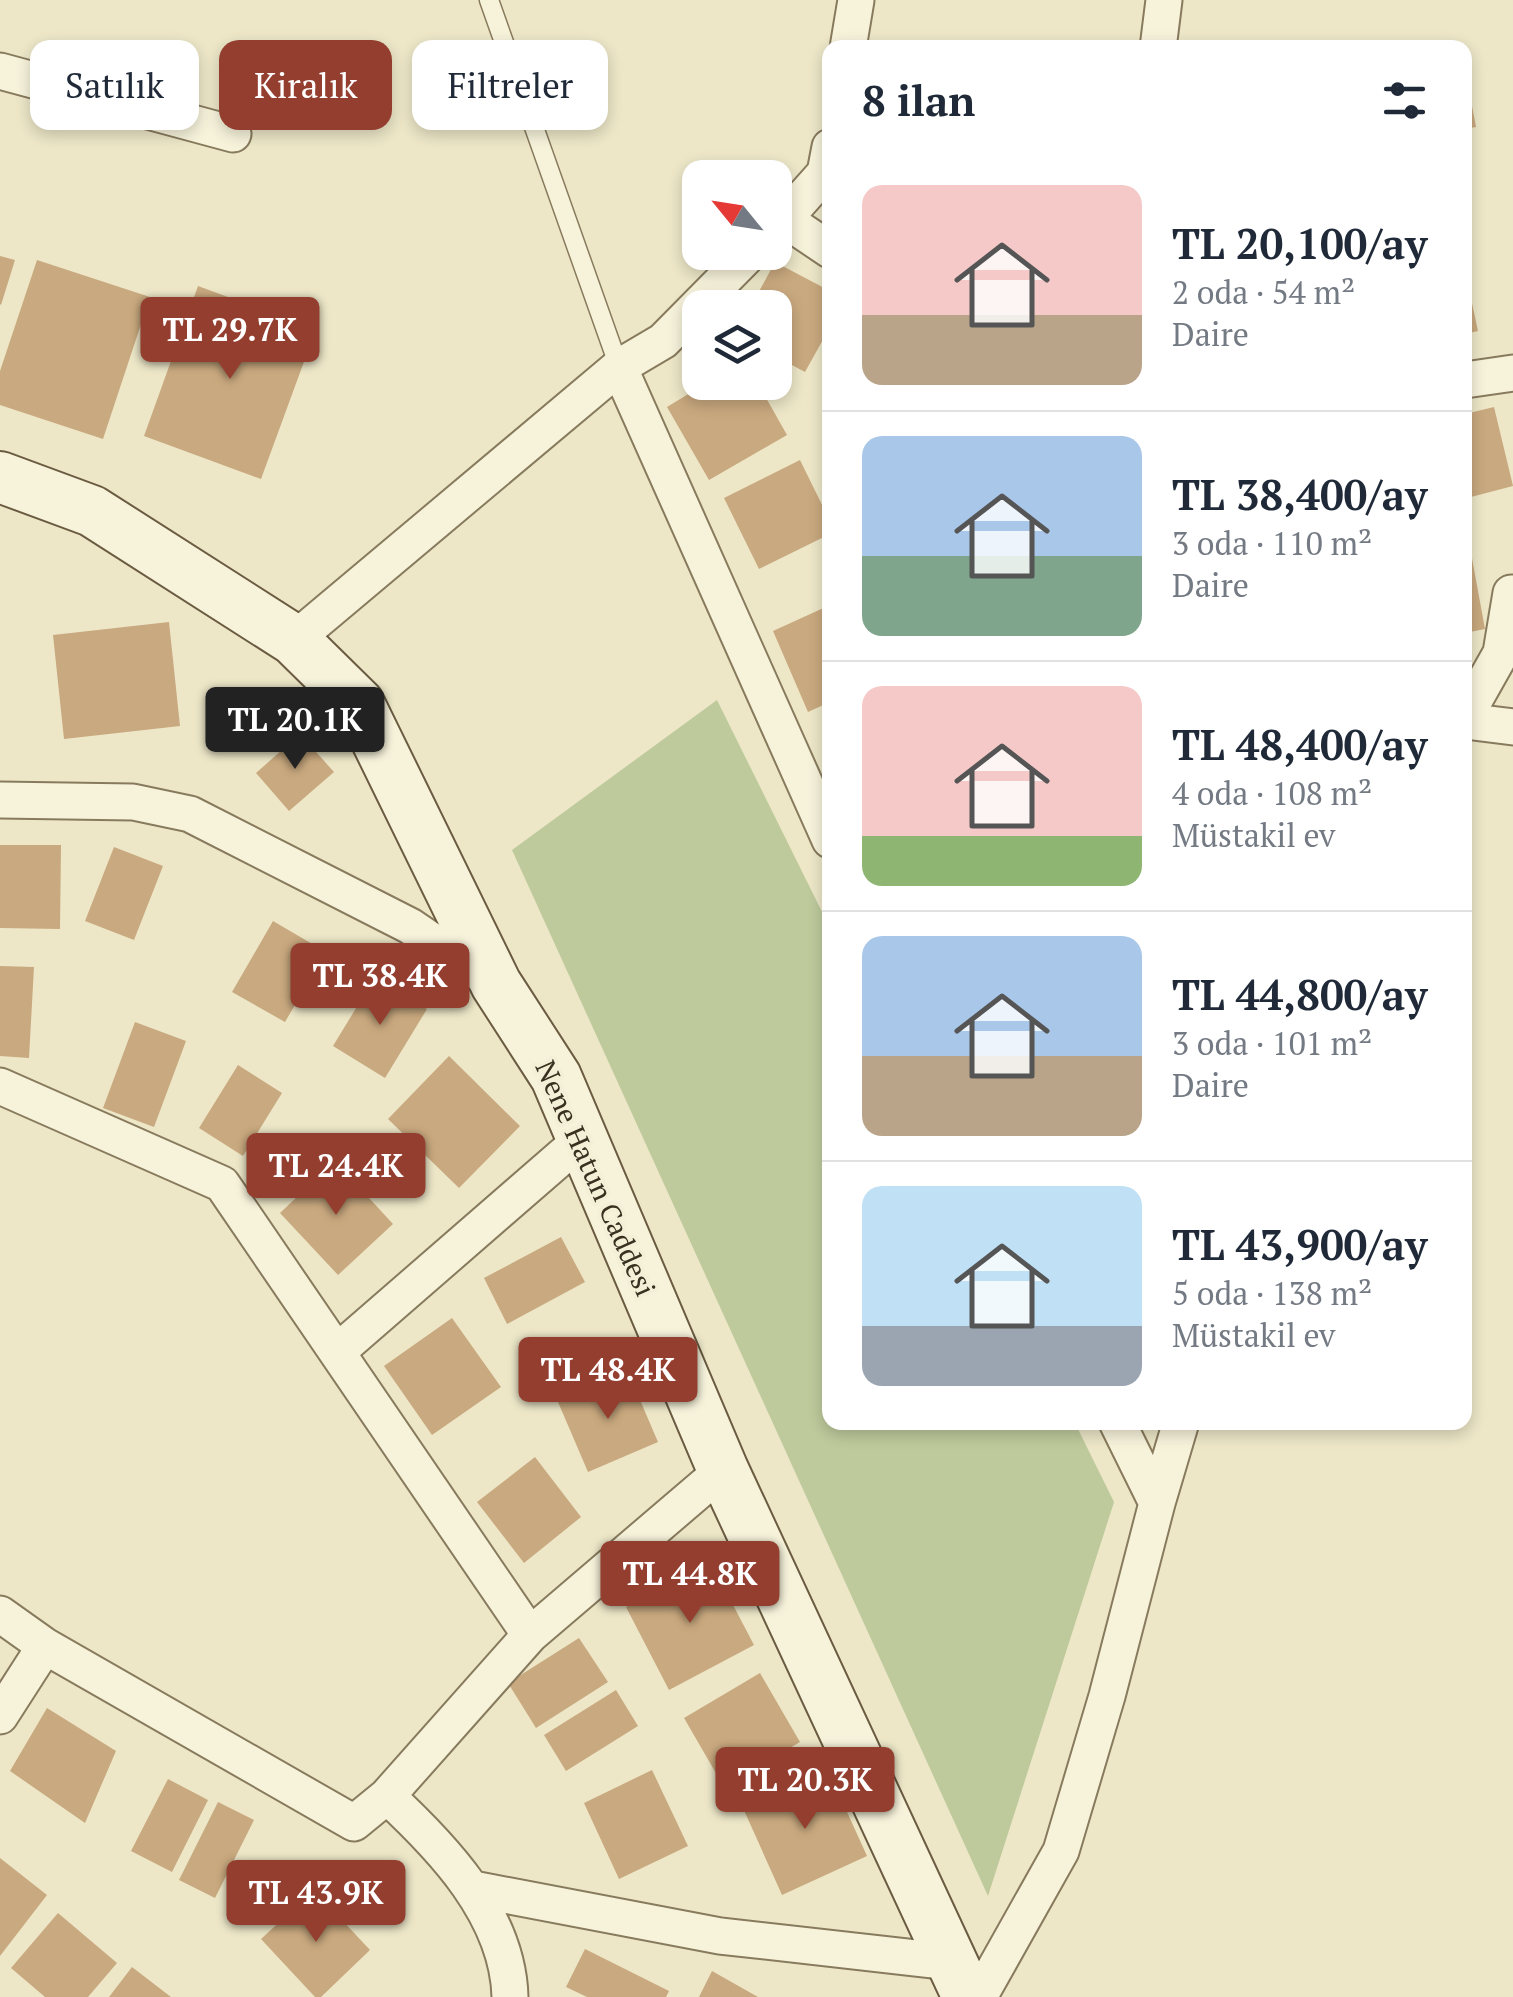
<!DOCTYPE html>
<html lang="tr">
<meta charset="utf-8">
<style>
body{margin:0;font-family:"PT Serif",serif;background:#f6f6f7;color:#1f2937;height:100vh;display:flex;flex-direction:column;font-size:38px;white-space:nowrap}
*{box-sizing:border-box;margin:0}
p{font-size:32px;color:#747a83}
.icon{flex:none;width:55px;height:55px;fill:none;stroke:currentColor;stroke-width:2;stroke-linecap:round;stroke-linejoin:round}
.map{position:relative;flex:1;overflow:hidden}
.panel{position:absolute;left:822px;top:40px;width:650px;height:1390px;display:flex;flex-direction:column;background:#fff;border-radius:20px;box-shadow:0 5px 15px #0003}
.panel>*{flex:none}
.guide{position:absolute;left:30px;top:40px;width:642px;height:90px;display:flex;gap:20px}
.needle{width:65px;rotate:300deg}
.buttons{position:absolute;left:682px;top:160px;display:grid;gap:20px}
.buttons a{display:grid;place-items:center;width:110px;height:110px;border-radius:20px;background:#fff;box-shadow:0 5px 15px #0003;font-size:50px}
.price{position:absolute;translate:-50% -85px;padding:0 22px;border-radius:10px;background:#943e30;color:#fff;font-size:32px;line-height:65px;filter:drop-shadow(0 2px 5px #0008)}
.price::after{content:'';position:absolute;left:50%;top:60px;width:30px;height:22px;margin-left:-15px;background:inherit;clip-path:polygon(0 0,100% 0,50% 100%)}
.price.current{background:#222;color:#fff}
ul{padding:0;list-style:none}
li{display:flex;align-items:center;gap:30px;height:250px;padding:0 40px}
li+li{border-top:2px solid #e0e1e3}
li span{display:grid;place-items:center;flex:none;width:280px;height:200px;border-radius:20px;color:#555}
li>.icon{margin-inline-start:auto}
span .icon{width:120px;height:120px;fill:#fffc;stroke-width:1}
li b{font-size:42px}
h2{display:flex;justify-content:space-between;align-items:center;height:120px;padding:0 40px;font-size:42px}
.pill{padding:0 35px;border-radius:20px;background:#fff;box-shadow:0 5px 15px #0003;font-size:35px;line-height:90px}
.pill.current{background:#943e30;color:#fff}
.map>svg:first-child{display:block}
</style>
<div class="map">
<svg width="1513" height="1997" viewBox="0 0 1513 1997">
<rect width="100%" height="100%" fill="#ede7c8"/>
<!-- green -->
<path fill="#beca9c" d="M717,700L830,928V1422L1075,1423L1114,1502L988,1896L512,850Z"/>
<!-- building -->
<path fill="#c9a97f" d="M1467,80L1476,127L1465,129V81Z
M0,256L15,260L1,305L0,304Z
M37,260L150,297L103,439L0,405V371Z
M775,262L830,291V327L805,372L775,356V308H750Z
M1467,280L1478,331L1465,334V281Z
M198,286L316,329L261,479L144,436Z
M708,382H757L787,435L709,480L667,407Z
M1494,407L1513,486L1467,498L1465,414Z
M800,460L830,521V534L759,569L724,498Z
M1469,542L1485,629L1465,633V543Z
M830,605V702L808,712L773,631Z
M169,622L180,726L64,739L53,635Z
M300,734L334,772L289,811L256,773Z
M0,845H61L60,929L0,928Z
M114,847L163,866L134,940L85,921Z
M273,921L326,952L285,1022L232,992Z
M0,966L34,967L29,1058L0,1056Z
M375,977L427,1009L385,1078L333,1046Z
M135,1022L186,1041L154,1127L103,1108Z
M449,1056L520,1126L459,1188L388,1119Z
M238,1065L282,1093L243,1156L199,1128Z
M335,1161L393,1224L338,1275L280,1213Z
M561,1237L585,1282L507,1324L484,1278Z
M452,1318L501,1387L432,1435L384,1366Z
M628,1372L658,1442L588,1472L558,1402Z
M535,1457L581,1517L524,1563L477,1502Z
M711,1563L754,1645L669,1690L626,1607Z
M579,1638L608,1682L536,1728L508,1683Z
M760,1673L800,1742L724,1787L684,1718Z
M616,1690L638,1726L566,1771L544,1735Z
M47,1708L116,1751L85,1823L10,1771Z
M652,1770L688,1846L619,1879L584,1803Z
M828,1770L867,1856L782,1895L743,1808Z
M168,1779L208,1800L172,1872L131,1851Z
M218,1802L254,1820L215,1898L179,1880Z
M0,1858L47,1895L0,1956Z
M314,1890L370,1950L321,1997H315L261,1939Z
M58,1913L117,1963L88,1997H45L11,1968Z
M585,1949L669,1991L666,1997H587L566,1987Z
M132,1967L171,1997H109Z
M712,1971L758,1997H699Z"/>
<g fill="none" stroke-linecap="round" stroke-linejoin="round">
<!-- lane casing -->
<g stroke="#887a5d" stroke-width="21">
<path id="lane" d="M489,0L619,367"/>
</g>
<!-- street casing -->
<g stroke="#887a5d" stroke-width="39">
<path id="street" d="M848,48L856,0
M1158,48L1164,0
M0,71L233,134
M784,219L825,173L830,147
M775,228L784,219L830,250
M619,367L830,840
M1465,380L1513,373
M294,640L619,367L663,341L751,252
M1465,717L1501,653L1511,593
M1465,721L1513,727
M0,800L133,802L190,814L410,926L491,981
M0,1086L222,1184L530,1635L387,1796L354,1823L45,1646L0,1614
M337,1352L581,1140
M1117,1422L1157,1503
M530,1635L723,1470
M0,1716L45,1646
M387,1796C442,1847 508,1915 510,1997
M473,1889L720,1936L951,1962
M979,1997L1061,1851L1107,1696L1157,1503L1181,1422"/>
</g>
<!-- secondary casing -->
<g stroke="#6a5b41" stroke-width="54">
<path id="secondary" d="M0,477L92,511L294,640L359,704L496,984L556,1077L723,1470L968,1997"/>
</g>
<!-- lane -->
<use href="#lane" stroke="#f7f3db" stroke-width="18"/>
<!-- street -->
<use href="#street" stroke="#f7f3db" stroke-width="35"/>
<!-- secondary -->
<use href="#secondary" stroke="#f7f3db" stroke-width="50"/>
</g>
<g text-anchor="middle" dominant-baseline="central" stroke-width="8" stroke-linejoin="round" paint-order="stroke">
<!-- street labels -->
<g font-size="28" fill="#393020" stroke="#f4f0d7">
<text transform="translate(596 1178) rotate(66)">Nene Hatun Caddesi</text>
</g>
</g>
</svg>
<div class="buttons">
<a><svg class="needle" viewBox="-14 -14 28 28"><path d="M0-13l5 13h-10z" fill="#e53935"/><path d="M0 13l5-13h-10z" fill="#747a83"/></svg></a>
<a><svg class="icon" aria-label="layers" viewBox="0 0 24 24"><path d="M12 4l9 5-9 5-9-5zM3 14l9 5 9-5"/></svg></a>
</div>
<b class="price" style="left:230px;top:382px">TL 29.7K</b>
<b class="price current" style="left:295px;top:772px">TL 20.1K</b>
<b class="price" style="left:380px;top:1028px">TL 38.4K</b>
<b class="price" style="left:336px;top:1218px">TL 24.4K</b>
<b class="price" style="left:608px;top:1422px">TL 48.4K</b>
<b class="price" style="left:690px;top:1626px">TL 44.8K</b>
<b class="price" style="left:805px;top:1832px">TL 20.3K</b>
<b class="price" style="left:316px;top:1945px">TL 43.9K</b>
<div class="guide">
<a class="pill">Satılık</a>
<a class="pill current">Kiralık</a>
<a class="pill">Filtreler</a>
</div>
<section class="panel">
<h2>8 ilan<svg class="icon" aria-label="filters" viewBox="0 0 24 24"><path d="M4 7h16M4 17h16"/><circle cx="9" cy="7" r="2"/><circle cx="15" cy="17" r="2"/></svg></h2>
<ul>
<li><span style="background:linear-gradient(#f6c9c9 65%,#b9a48a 0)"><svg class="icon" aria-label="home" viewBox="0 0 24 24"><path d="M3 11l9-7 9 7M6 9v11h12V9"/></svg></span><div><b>TL 20,100/ay</b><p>2 oda · 54 m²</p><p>Daire</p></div></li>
<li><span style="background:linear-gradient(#a9c7e8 60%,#7fa58c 0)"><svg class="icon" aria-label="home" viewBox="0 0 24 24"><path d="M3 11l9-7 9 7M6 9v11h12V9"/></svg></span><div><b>TL 38,400/ay</b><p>3 oda · 110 m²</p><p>Daire</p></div></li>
<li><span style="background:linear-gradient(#f6c9c9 75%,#8fb573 0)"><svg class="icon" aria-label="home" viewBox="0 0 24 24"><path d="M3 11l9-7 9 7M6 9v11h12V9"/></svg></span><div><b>TL 48,400/ay</b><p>4 oda · 108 m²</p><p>Müstakil ev</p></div></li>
<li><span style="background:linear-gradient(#a9c7e8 60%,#b9a48a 0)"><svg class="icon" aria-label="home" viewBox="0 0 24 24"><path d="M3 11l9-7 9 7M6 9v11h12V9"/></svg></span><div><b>TL 44,800/ay</b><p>3 oda · 101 m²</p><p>Daire</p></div></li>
<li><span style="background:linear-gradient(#bfe0f5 70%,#9aa5b1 0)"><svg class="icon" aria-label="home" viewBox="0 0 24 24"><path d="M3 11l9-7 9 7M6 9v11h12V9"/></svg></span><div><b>TL 43,900/ay</b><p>5 oda · 138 m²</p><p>Müstakil ev</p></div></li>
</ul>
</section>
</div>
